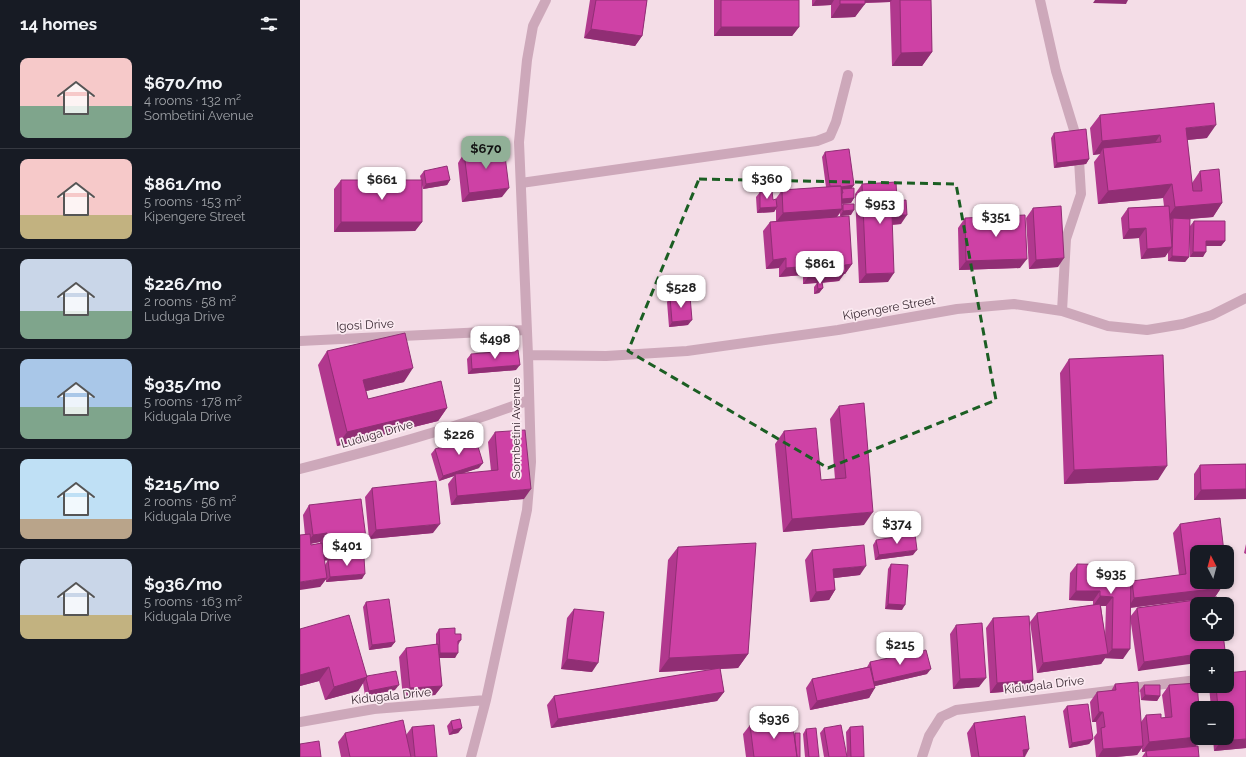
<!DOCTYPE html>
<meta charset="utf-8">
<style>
body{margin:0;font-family:Raleway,sans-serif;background:#20242c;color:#f1f3f6;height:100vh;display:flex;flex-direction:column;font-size:15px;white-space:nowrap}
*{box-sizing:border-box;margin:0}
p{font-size:13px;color:#9ea1a6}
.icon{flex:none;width:22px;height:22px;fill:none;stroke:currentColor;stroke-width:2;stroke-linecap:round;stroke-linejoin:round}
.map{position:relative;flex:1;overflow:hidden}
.sheet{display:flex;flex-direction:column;background:#171b24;width:300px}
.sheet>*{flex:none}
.needle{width:26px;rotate:354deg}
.controls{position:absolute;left:890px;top:545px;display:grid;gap:8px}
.controls a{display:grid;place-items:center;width:44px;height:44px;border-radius:8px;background:#171b24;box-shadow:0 2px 6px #0003;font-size:20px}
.price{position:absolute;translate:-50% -34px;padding:0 9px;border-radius:8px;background:#fff;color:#222;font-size:13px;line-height:26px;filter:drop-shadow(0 1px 2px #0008)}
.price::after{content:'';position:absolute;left:50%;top:24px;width:12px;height:9px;margin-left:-6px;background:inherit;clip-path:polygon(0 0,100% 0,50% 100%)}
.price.current{background:#91b097;color:#111}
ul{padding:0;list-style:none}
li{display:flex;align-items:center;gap:12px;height:100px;padding:0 20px}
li+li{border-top:1px solid #363941}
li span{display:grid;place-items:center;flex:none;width:112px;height:80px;border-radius:8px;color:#555}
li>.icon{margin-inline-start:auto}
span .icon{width:48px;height:48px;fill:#fffc;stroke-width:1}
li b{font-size:17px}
h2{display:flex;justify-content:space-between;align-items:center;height:48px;padding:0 20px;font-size:17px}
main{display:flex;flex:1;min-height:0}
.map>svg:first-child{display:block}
</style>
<main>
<section class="sheet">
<h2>14 homes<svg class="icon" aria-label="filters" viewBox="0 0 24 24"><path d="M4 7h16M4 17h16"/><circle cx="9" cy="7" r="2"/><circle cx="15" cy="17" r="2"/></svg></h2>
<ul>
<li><span style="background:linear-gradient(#f6c9c9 60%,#7fa58c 0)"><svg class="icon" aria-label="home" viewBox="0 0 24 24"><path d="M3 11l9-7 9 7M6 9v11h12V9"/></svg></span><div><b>$670/mo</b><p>4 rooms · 132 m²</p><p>Sombetini Avenue</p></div></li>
<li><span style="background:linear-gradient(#f6c9c9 70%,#c2b280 0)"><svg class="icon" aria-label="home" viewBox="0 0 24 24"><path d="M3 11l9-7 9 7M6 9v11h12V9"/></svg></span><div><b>$861/mo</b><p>5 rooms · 153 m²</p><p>Kipengere Street</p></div></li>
<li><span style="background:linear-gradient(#c9d6e8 65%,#7fa58c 0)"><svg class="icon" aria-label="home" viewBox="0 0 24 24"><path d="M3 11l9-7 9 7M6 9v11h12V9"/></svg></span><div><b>$226/mo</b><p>2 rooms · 58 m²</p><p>Luduga Drive</p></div></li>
<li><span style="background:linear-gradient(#a9c7e8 60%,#7fa58c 0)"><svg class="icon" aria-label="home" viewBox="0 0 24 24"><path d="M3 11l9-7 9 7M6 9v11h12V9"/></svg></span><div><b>$935/mo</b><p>5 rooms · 178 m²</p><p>Kidugala Drive</p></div></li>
<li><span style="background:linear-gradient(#bfe0f5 75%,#b9a48a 0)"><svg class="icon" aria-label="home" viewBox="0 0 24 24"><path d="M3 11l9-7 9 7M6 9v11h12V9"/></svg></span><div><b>$215/mo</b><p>2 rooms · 56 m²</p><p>Kidugala Drive</p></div></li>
<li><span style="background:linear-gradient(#c9d6e8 70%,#c2b280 0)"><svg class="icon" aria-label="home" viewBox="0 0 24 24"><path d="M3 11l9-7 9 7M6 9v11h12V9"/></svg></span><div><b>$936/mo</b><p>5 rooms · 163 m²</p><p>Kidugala Drive</p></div></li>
</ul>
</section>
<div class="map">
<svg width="946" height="757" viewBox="0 0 946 757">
<rect width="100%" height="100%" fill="#f4dde7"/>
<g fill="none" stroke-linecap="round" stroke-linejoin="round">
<!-- lane -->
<path stroke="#cda8ba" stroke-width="10" d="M221,183L517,141L530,136L536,122L548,75"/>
<!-- street -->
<path stroke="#cda8ba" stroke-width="10" d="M740,0L756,71L778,143L781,194L766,239L762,311
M0,341L226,330
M228,355L306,356L387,351L538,330L657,309L714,304L762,311L808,326L847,330L883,324L912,315L946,298
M0,469C77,449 154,429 229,400
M0,722L74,709L186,700
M171,757L186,700L227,510L231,462L228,355L219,142L227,60L233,26L246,0
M622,757L629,736L641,717L656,710L897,680"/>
</g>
<!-- wall -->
<path fill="#b1388e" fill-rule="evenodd" d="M290,0H347L342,36L335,46L284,38Z
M414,0H499V27L492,36H414Z
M512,0H631L632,52L622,66H592L590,2L565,3L555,17L531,18V5L512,6Z
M800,115L907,138L887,140L892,183L900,171L922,203L913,217L890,219L889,257L885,262L868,261V252L865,257L841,259L839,238L823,239L821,218L828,208L864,206L863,198L798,204L794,162L800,154L793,155L790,128Z
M754,133L789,159L786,164L754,168L751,138Z
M525,152L554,185L552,188L554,198L551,203L542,204L551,215L540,216V213L537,217L552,264L545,274H544L539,281L522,283L523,288L519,293L514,294V287L517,283L503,284V275L479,277V268L466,269L463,231L470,222L476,221V209L474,212L457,213L456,197L460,192L473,200H475L482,190L526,187L522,157Z
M164,153L202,197L162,202L158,163Z
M124,171L150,180L147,185L123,189L122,185V222L115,231L34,232V189L41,180H121L120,176Z
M562,184L597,201L601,224L592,225L588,282L559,283L555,194Z
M733,208L758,267L729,269L726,218Z
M665,218L720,268L659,270L658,228Z
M894,221L925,241L921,246H906L903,257H890V226Z
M370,297L388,325L369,327L367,302Z
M27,351L104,382L66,391L68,399L147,408L138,421L37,446L18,365Z
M171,354L216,370L168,374L167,359Z
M769,359L858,480L764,484L760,373Z
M539,406L564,525L483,532L475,444L484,431L521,480L535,479L530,419Z
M195,432L224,499L151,505L148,484L154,476L139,481L131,454L135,449L179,468L160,474L191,471L188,442Z
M946,464V499L894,500V474L900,465Z
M72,488L133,533L69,539L65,497Z
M9,505L60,556L24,560L25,565L28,560L62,579L26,582V579L20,587L5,535L3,515ZM20,542V543L11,545V544Z
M880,524L897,552L921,588L915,597L925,650L921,656H897L838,671L830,617L837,608L906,598L830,608L823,659L805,658L801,664L737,673L730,622L737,613L793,605V601L769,600L770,573L777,564L831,583L832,581L879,575L873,533ZM801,606H806L805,637Z
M576,540L613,555L575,560L573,545Z
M946,544V554L944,553Z
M378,547L448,654L438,668L420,669L424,692L417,701L251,728L247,705L254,696L417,669L359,672L368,560Z
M512,550L560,575L534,578L535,590L529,600L510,602L505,560Z
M591,564L602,610L585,609L588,569Z
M66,602L95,642L91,647L69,650L63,607Z
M274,609L292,672L261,669L267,618Z
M693,618L733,680L726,690L690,693L686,628Z
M656,625L679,687L653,689L650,634Z
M0,629L67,676L95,690L65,696L63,683L58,691L25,700L19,681L0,686Z
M139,629L155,634L161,640L158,645L155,658H139L142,686L135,695L103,698L99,657L106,648L136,645V634Z
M570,662L627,674L575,686L569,698L510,710L506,688L512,679L567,667Z
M815,684L841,722L846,715L861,718L865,717L862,695L869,685L897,738H901L896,746L899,757H842L846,751L842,752V748L837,755L816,757H796L794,737L797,733L796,722H792L790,702L797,692L811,691Z
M844,685L860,696L857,701L841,700L840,690Z
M909,686H927L946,748L914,751L913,738H927V708H911Z
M767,706L793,739L789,744L769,748L763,711Z
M151,721L162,728L158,733L149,735L147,726Z
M674,723L729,749L725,757H671L667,733Z
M450,725L494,735L495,733L500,757H446L443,734Z
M112,727L137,757H41L38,742L45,733L106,735Z
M550,727L564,757H547L546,732Z
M524,728L547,757H524L520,733Z
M506,729L519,757H505L503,734Z"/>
<!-- shaded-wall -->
<path fill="#902e74" d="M516,0H534L531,5L512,6Z
M557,0H592L590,2L555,3Z
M795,0H828L826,4L793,3Z
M540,4H565L555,17L531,18Z
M421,27H499L492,36H414Z
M291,29L342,36L335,46L284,38Z
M632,52L622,66H592L601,53Z
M916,125L907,138L877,141L886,128Z
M860,135L851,149L803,148L800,154L793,155L802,141Z
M789,159L786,164L754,168L757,163Z
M150,180L147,185L123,189L126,184Z
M872,184L863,198L798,204L808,191Z
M554,185L550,190L542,189L540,192L531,188Z
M209,188L202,197L162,202L169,193Z
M554,198L551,203L536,204L540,199Z
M922,203L913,217L873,220V218L871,220L865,221L875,207Z
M477,207L474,212L457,213L460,208Z
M542,209L536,218L476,222L483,213Z
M554,210L551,215L540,216L543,211Z
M592,215H607L601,224L585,225Z
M41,222H122L115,231L34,232Z
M846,228L839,238L823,239L829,229Z
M906,241H925L921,246H903Z
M872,247L865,257L841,259L847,249Z
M893,252H906L903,257H890Z
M872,256L889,257L885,262L868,261Z
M486,258L479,268L466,269L473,260Z
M764,258L758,267L729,269L736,260Z
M727,259L720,268L659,270L666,261Z
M552,264L545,274H544L539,281L503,284L510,274L545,265Z
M510,266L503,275L479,277L486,268Z
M594,273L588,282L559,283L566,274Z
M523,288L519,293L514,294L518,289Z
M392,320L388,325L369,327L372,322Z
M220,365L216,370L168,374L172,369Z
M113,368L104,382L54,394L63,380Z
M147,408L138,421L37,446L47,432Z
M183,463L179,468L155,476V474L154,476L139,481L143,476Z
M867,466L858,480L764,484L774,470Z
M231,489L224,499L151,505L157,496Z
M946,489V499L894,500L901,490Z
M573,512L564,525L483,532L492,519Z
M140,524L133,533L69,539L76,530Z
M27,533L20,542L6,544L13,535Z
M67,546L60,556L23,561L29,551Z
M617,550L613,555L575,560L579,555Z
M566,566L560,575L526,579L533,569Z
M65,574L62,579L26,582L30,577Z
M27,578L20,587L0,590V582Z
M921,588L915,597L828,608L834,598Z
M535,590L529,600L510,602L516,592Z
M776,591H800L793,601L769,600Z
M800,596L813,597L806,606H793Z
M588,604L605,605L602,610L585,609Z
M95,642L91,647L69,650L72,645Z
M812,649H830L823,659L805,658Z
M925,650L921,656H897V663L838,671L844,662Z
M140,653H158L155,658H136Z
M448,654L438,668L359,672L369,658Z
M808,654L801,664L737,673L743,663Z
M267,659L298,663L292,672L261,669Z
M29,667L19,681L0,686V675Z
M631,669L627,674L571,687L574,682Z
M67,677L58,691L25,700L34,687Z
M686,678L679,687L653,689L660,679Z
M733,680L726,690L690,693L697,683Z
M99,685L95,690L65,696L69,691Z
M142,686L135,695L103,698L110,688Z
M575,688L569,698L510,710L517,701Z
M424,692L417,701L251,728L258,719Z
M845,695L860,696L857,701L841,700Z
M799,712H803L796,722H792Z
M162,728L158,733L149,735L153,730Z
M897,737V738H901L896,746L842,752L849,742Z
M793,739L789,744L769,748L772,743Z
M946,739V748L914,751L921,741Z
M843,746L837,755L816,757H798L803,749Z
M729,749L724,757L723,750Z"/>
<!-- building -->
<path fill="#ce41a5" stroke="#902e74" d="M296,0H347L342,36L291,29Z
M421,0H499V27H421Z
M540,0H565V4H540Z
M600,0H631L632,52L601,53Z
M914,103L916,125L886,128L893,191H902L900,171L919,169L922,203L875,207L872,184L808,191L803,148L861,142L860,135L802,141L800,115Z
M786,129L789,159L757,163L754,133Z
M204,148L209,188L169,193L164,153Z
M549,149L554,185L541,187V186H530L525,152Z
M147,166L150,180L126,184L124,171Z
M41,180H122V222H41Z
M596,182L597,201L606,200L607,215H592L594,273L566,274L562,184Z
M541,186L542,209L483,213L482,190Z
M554,188V198L542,199V193H543L542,189Z
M472,191L473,200L476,199L477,207L460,208V192Z
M543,204H554V210L543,211Z
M761,206L764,258L736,260L733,208Z
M869,206L872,247L847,249L846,228L829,229L828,208Z
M725,215L727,259L666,261L665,218Z
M549,216L552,264L545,265L546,272L510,274V266L486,268V258L473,260L470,222Z
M873,218L890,219L889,257L872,256Z
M894,221H925V241H906V252H893Z
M517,282H522L523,288L518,289Z
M390,296L392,320L372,322L370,297Z
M105,333L113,368L63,380L68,399L141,381L147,408L47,432L27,351Z
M218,350L220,365L172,369L171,354Z
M863,355L867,466L774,470L769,359Z
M564,403L573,512L492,519L484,431L516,428L521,480L546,478L539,406Z
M225,430L231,489L157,496L155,474L198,470L195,432Z
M175,437L183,463L143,476L135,449Z
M946,464V489L901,490L900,465Z
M136,481L140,524L76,530L72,488Z
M61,499L67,546L29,551L27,533L13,535L9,505Z
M920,518L924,552H897V582H921V588L834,598L832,581L886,574L880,524Z
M10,534L11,545L22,543L27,578L0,582V535Z
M615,534L617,550L579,555L576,540Z
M456,543L448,654L369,658L378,547Z
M564,545L566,566L533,569L535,590L516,592L512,550Z
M64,557L65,574L30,577L28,560Z
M591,564L608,565L605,605L588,604Z
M777,564L831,565L830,649H812L813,597L800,596V591H776Z
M917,597L919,604H897V634H923L925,650L844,662L837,608Z
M89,599L95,642L72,645L66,602Z
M800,604L808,654L743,663L737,613Z
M274,609L304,612L298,663L267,659Z
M49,615L67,677L34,687L29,667L0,675V629Z
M729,616L733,680L697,683L693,618Z
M682,623L686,678L660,679L656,625Z
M155,628V634H161V640L158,641V653H140L139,629Z
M138,644L142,686L110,688L106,648Z
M626,650L631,669L574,682L570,662Z
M570,667L575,688L517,701L512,679Z
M420,668L424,692L258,719L254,696Z
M96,671L99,685L69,691L66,678L67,677V676Z
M946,671V739L921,741L920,738H927V708H918L916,686H927V673Z
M838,682L843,746L803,749L801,728L805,727L803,712H799L797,692L816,690L815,684Z
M897,683L899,708H897V737L849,742L846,715L861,714V718L872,717L869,685Z
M844,685H860V696L845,695Z
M788,704L793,739L772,743L767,706Z
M725,716L729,749L723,750L724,757H679L674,723Z
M160,719L162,728L153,730L151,721Z
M103,720L111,757H50L45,733Z
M492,720L497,757H454L450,725Z
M134,725L137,757H115L112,727Z
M541,725L547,757H529L524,728Z
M563,726L564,757H551L550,727Z
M516,728L519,757H509L506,729Z
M495,733H500V757H497L495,740Z
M19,741L21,757H0V744Z
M898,746L899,757H847L846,751Z"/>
<!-- marked area -->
<path fill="none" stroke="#1b5e23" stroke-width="3" stroke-dasharray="8 5" stroke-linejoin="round" d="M399,179L656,184L696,400L528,468L328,351Z"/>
<g text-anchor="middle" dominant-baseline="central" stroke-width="3.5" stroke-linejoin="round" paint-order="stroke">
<!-- street labels -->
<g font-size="12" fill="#3a2933" stroke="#fbeaf1">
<text transform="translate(589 308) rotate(-10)">Kipengere Street</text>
<text transform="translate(65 325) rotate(-3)">Igosi Drive</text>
<text transform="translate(216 428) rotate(-90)">Sombetini Avenue</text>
<text transform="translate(77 434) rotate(-16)">Luduga Drive</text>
<text transform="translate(744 685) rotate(-7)">Kidugala Drive</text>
<text transform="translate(91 696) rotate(-6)">Kidugala Drive</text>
</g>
</g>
</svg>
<div class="controls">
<a><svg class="needle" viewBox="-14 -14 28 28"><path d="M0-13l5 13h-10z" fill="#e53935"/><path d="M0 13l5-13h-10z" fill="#9ea1a6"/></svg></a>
<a><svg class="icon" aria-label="locate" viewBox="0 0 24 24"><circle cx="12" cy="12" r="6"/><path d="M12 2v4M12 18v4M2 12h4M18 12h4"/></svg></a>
<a>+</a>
<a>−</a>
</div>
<b class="price current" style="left:186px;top:170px">$670</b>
<b class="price" style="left:467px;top:200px">$360</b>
<b class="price" style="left:82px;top:201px">$661</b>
<b class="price" style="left:580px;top:225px">$953</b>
<b class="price" style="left:696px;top:238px">$351</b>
<b class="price" style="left:520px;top:285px">$861</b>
<b class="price" style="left:381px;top:309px">$528</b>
<b class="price" style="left:195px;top:360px">$498</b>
<b class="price" style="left:159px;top:456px">$226</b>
<b class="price" style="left:597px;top:545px">$374</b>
<b class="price" style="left:47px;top:567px">$401</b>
<b class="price" style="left:811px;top:595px">$935</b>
<b class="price" style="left:600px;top:666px">$215</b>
<b class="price" style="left:474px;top:740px">$936</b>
</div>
</main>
